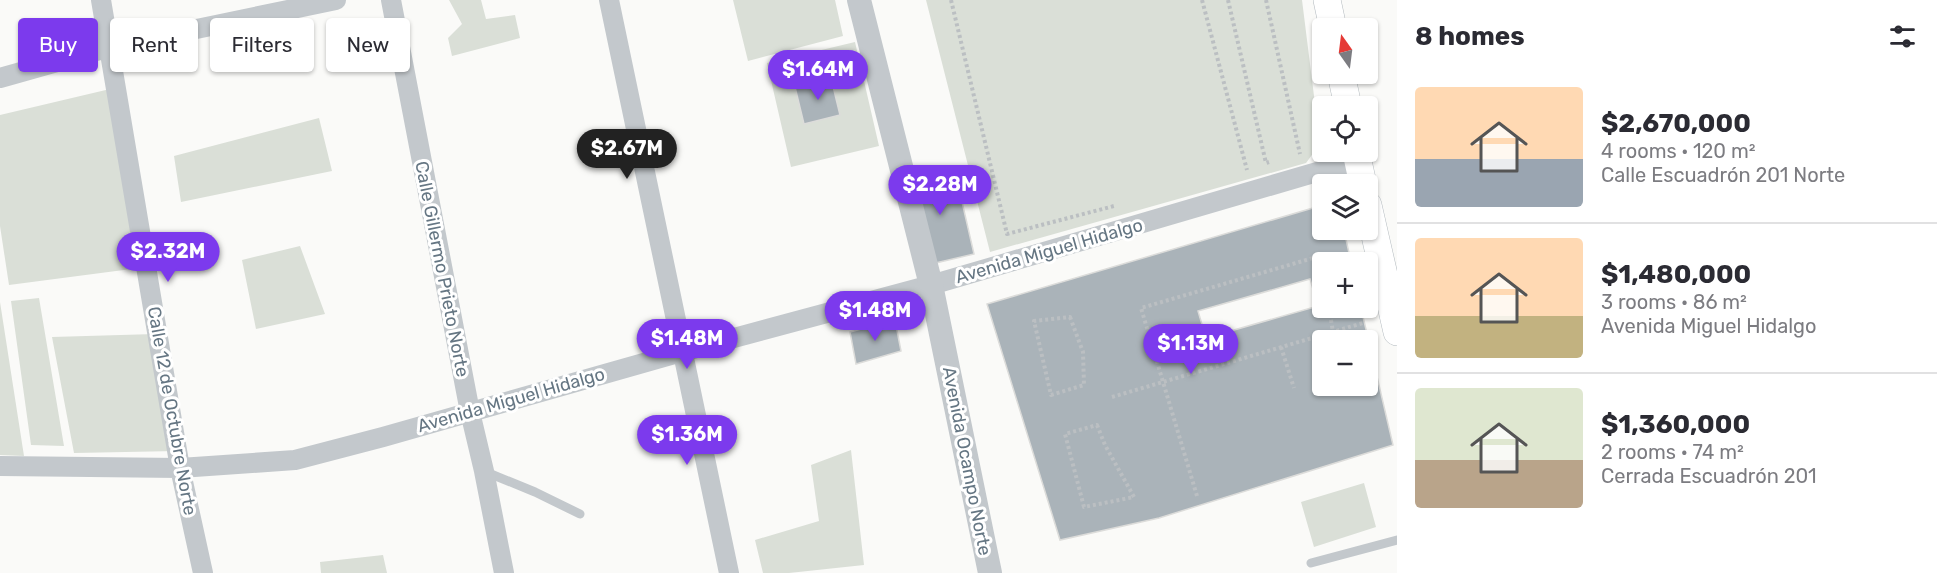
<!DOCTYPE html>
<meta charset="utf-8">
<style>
body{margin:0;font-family:Rubik,sans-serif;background:#f2f2f3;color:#2b2b33;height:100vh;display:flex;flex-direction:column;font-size:22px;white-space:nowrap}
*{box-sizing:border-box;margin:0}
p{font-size:20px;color:#7c7c81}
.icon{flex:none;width:33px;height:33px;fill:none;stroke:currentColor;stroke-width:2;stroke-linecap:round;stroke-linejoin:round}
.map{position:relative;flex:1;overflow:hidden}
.details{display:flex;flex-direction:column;background:#fff;width:540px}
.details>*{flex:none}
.hud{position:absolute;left:18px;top:18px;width:570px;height:54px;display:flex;gap:12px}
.needle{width:39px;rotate:346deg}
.controls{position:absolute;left:1312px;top:18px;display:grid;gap:12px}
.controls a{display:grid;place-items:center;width:66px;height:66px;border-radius:6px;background:#fff;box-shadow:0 2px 4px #0004;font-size:30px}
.price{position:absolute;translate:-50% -51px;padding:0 14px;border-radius:21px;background:#7c3aed;color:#fff;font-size:20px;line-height:39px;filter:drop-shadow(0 2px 3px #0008)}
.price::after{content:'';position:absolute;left:50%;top:36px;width:18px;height:14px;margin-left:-9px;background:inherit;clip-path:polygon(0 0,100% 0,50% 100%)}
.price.selected{background:#222;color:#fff}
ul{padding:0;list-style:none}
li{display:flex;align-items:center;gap:18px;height:150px;padding:0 18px}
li+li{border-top:2px solid #e1e1e2}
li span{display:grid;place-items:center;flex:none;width:168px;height:120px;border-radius:6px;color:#555}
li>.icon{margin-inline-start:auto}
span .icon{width:72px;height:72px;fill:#fffc;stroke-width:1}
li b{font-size:26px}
h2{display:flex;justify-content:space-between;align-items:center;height:72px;padding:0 18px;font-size:26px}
.pill{padding:0 21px;border-radius:6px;background:#fff;box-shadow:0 2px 4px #0004;font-size:21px;line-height:54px}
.pill.selected{background:#7c3aed;color:#fff}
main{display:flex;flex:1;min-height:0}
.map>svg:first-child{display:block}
</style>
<main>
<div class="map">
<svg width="1397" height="573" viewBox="0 0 1397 573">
<rect width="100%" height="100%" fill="#fafaf8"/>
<!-- green -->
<path fill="#dadfd7" d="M449,0H481L486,19L515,15L520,38L452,56L448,38L462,24Z
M733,0H835L843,36L748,61Z
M926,0H1302L1320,144L1306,163L990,252Z
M855,42L879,146L791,167L767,63Z
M110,89L139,268L9,285L0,226V115Z
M319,118L332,171L181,202L174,156Z
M300,246L325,314L256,329L242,260Z
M39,298L64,446L31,445L11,301Z
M0,302L24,456L0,455Z
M155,334L177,451L74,453L52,337Z
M851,450L864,565L789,573H763L755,540L819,521L811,465Z
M1364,483L1376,527L1314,547L1301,502Z
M383,555L387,573H321L320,562Z"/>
<!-- building -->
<path fill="#aab3b9" stroke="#dcdcda" stroke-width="1.5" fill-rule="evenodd" d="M831,78L840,115L804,124L795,87Z
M954,167L974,254L927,265L906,178Z
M1323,205V230H1344L1351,262H1323V308H1361L1393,445L1159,518L1060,540L987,304ZM1323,340H1368V386H1323Z
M1310,279L1318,306L1206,338L1198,311Z
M895,320L901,351L856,364L850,332Z"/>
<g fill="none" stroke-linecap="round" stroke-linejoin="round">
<!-- secondary casing -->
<g stroke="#b3babf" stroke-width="28">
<path id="secondary" d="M1327,0L1333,28
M1341,74L1348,106
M1356,152L1363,184
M1368,205L1397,332"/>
</g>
<!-- path -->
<path stroke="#bbbfc2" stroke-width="4" stroke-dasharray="3 3" stroke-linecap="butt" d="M951,0L1007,234L1114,206
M1202,0L1247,170
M1228,0L1266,163L1269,162
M1266,0L1300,154
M1329,308L1333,332
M1070,317L1083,352L1084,385L1051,395L1034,321Z
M1281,347L1294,388
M1112,397L1363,323
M1097,425L1105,445L1134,497L1084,507L1065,434Z
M1197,496L1141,308L1320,256L1323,273"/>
<!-- service -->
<path stroke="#c3c8cc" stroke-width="9" d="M486,472L535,492L580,514
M1311,563L1397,540"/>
<!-- minor -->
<path stroke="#c3c8cc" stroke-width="20" d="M101,0L180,468L203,573
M391,0L470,412L484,471L504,573
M609,0L729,573
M0,78L110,47L336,0
M0,466L180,468L295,460L383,437L682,352L931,285L1358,160"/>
<!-- tertiary -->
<path stroke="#c3c8cc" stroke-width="24" d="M859,0L931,285L990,573"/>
<!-- secondary -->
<use href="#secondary" stroke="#fff" stroke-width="27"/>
</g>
<g text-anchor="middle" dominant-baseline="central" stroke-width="6" stroke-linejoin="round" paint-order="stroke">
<!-- street labels -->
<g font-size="18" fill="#657683" stroke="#fff">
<text transform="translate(1049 251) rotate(-16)">Avenida Miguel Hidalgo</text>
<text transform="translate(442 269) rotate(79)">Calle Gillermo Prieto Norte</text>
<text transform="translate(511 400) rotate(-16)">Avenida Miguel Hidalgo</text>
<text transform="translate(172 411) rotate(80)">Calle 12 de Octubre Norte</text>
<text transform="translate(967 461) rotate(79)">Avenida Ocampo Norte</text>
</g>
</g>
</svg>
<div class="controls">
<a><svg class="needle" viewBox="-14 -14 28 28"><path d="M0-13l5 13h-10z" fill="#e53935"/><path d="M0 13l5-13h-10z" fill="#7c7c81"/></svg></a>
<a><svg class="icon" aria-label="locate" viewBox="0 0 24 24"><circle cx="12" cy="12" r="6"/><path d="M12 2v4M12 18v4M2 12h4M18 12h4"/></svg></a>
<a><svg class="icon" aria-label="layers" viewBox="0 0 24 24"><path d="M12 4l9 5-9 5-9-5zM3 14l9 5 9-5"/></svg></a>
<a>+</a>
<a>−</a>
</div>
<b class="price" style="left:818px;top:101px">$1.64M</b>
<b class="price selected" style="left:627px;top:180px">$2.67M</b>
<b class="price" style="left:940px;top:216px">$2.28M</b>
<b class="price" style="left:168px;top:283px">$2.32M</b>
<b class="price" style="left:875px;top:342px">$1.48M</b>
<b class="price" style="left:687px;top:370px">$1.48M</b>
<b class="price" style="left:1191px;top:375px">$1.13M</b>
<b class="price" style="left:687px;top:466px">$1.36M</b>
<div class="hud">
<a class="pill selected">Buy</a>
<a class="pill">Rent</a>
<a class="pill">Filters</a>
<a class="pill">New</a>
</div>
</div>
<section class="details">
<h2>8 homes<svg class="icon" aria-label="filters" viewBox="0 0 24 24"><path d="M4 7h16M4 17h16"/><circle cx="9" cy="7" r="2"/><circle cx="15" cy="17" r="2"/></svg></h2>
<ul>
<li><span style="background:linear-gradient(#ffd9b3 60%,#9aa5b1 0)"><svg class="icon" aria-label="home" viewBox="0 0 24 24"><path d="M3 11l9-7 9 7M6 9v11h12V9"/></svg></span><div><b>$2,670,000</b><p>4 rooms · 120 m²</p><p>Calle Escuadrón 201 Norte</p></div></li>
<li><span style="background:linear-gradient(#ffd9b3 65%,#c2b280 0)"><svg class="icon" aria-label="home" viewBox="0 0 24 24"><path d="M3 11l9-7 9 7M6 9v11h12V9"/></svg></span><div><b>$1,480,000</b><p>3 rooms · 86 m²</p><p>Avenida Miguel Hidalgo</p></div></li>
<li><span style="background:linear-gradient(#dfe7d0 60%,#b9a48a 0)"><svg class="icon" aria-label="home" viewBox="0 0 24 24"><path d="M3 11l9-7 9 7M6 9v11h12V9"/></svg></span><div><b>$1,360,000</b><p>2 rooms · 74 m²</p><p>Cerrada Escuadrón 201</p></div></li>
</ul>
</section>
</main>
